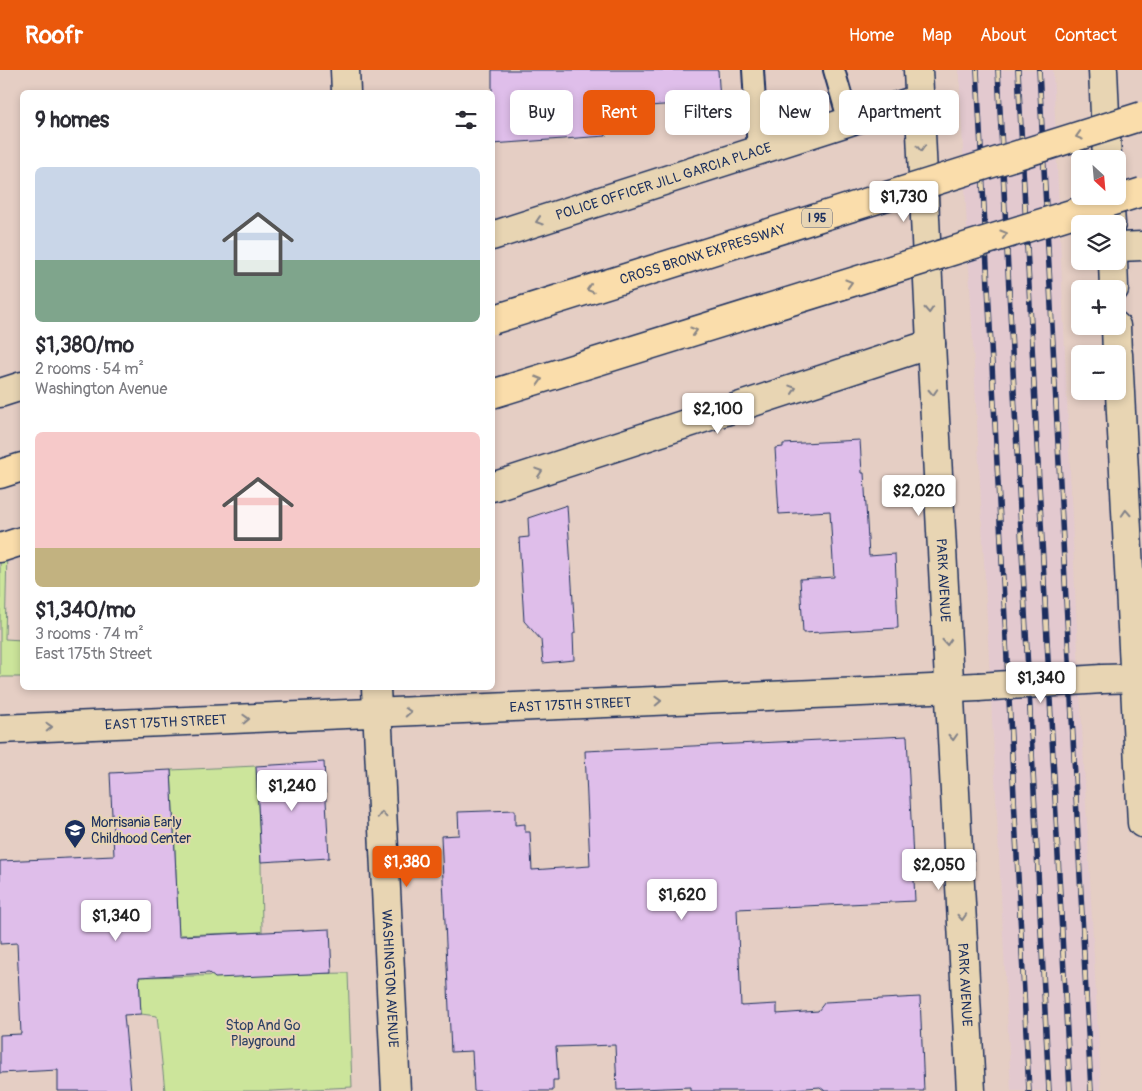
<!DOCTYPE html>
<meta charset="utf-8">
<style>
body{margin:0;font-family:Pangolin,sans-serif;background:#f7f7f7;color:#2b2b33;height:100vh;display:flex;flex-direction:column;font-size:19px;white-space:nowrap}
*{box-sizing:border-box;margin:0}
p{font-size:16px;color:#7c7c81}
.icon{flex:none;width:28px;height:28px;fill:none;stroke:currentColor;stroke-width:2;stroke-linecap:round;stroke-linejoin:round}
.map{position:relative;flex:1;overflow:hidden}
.sheet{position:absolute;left:20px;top:20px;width:475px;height:600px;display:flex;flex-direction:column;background:#fff;border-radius:8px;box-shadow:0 2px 8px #0003}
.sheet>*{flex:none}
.banner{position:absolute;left:510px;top:20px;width:475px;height:45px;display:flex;gap:10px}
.needle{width:32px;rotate:154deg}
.buttons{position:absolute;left:1071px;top:80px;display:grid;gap:10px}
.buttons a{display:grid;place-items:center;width:55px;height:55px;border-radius:8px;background:#fff;box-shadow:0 2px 8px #0003;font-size:25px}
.price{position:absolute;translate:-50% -42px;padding:0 11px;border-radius:5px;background:#fff;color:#222;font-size:16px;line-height:32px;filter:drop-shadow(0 1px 2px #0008)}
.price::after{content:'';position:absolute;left:50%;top:30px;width:15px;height:11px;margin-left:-8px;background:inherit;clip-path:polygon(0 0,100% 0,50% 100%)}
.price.current{background:#ea580c;color:#fff}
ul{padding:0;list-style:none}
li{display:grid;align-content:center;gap:10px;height:265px;padding:0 15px}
li span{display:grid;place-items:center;height:155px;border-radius:8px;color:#555}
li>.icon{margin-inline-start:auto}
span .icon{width:90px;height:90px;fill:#fffc;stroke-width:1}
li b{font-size:21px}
h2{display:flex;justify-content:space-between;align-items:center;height:60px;padding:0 15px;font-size:21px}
.chip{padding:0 18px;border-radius:8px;background:#fff;box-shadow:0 2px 8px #0003;font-size:18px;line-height:45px}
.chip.current{background:#ea580c;color:#fff}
header{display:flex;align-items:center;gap:30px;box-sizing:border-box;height:70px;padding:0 25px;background:#ea580c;color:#fff}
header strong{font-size:24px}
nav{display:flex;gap:28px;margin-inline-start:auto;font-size:18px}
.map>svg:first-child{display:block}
</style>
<header>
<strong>Roofr</strong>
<nav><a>Home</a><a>Map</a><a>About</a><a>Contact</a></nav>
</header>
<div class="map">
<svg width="1142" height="1021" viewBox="0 0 1142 1021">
<rect width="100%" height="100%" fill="#e5cec4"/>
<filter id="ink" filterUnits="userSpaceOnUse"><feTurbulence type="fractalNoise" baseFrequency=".02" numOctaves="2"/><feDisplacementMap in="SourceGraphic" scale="10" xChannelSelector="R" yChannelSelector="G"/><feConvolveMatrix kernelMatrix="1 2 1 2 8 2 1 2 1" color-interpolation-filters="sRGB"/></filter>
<g filter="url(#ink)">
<!-- built -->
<path fill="#e3c9cf" d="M959,0H1053L1076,542L1101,1021H1011Z"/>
<!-- green -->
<path fill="#cce59b" stroke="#748a7c" d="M7,481L5,569L22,570V607H0V482Z
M256,696L261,792L262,862L179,865L171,700Z
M348,903L352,1017L272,1021H165L157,946L141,944L139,907Z"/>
<!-- building -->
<path fill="#dfbeea" stroke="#1b2f5e" d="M492,0H718L720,31L649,36L651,54L605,57L606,66L492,74Z
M860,370L862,403H864L869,486L895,484L898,558L803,563L800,509L834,507L830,441L779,444L775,378L783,377V374Z
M567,435L575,563L573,564L574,590L543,593L541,570L524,551L519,468L529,467L528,448Z
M907,666L915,831L737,839L741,936L777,934V944L818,941L825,932L920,927L924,1021H825L820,1017L781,1020V1021H690V1017L617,1020L615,975L556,977L558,1010H553V1021H474L472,981L451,982L441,766L459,765L458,742L515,740V755L525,754V762H530L532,800L590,796L585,681Z
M324,692L329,788L261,792L256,696Z
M171,700L179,866L330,859L332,903L215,908L209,903L139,907L141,944L124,945L131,1021H58V1000L0,1003V965L21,964L17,873L0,874V791L114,786L110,703Z"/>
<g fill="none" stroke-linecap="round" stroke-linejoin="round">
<!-- service casing -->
<g stroke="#1b2f5e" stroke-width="24">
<path id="service" d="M753,0L758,81
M834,0L849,52"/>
</g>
<!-- minor casing -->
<g stroke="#1b2f5e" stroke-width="31">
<g id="minor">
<path d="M345,0L346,22"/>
<path id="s1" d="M918,0L931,274L971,1021"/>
<path d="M1103,0L1107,89"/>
<path d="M1109,126L1111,154"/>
<path id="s2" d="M492,166L919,29"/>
<path d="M1118,177L1142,176"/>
<path d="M1113,191L1114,219"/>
<path d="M1116,256L1117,284"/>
<path d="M1118,284L1142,753"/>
<path d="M0,323L22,316"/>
<path d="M492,417L931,274"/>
<path id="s3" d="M376,618L396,1021"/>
</g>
</g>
<!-- secondary casing -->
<g stroke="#1b2f5e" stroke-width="31">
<g id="secondary">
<path d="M1102,609L1142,608"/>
<path id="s4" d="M0,659L978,617"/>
</g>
</g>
<!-- motorway casing -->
<g stroke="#1b2f5e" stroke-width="31">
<path id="motorway" d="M0,404L22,397
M0,478L22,471"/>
</g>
<!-- service -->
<use href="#service" stroke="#e8d5b3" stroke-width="20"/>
<!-- minor -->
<use href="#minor" stroke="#e8d5b3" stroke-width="28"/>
<!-- secondary -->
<use href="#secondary" stroke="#e8d5b3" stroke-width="28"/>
<!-- motorway -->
<use href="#motorway" stroke="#faddab" stroke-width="28"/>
<!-- rail casing -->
<g stroke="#1b2f5e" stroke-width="5.5">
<path id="rail" d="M977,0L1029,1021
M998,0L1049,1021
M1018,0L1070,1021
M1039,0L1091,1021"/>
</g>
<!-- rail -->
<use href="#rail" stroke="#e8d5b3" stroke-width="4" stroke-dasharray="11" stroke-linecap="butt"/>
<!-- secondary-bridge casing -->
<g stroke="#1b2f5e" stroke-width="31" stroke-linecap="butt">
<path id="secondary-bridge" d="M978,617L1102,609"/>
</g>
<!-- motorway-bridge casing -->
<g stroke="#1b2f5e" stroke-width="31" stroke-linecap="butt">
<g id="motorway-bridge">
<path id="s5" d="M492,250L1142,46"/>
<path d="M492,324L1142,122"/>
</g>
</g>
<!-- secondary-bridge -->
<use href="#secondary-bridge" stroke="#e8d5b3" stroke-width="28"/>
<!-- motorway-bridge -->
<use href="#motorway-bridge" stroke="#faddab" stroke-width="28"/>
</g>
<!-- one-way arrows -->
<defs><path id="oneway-chevron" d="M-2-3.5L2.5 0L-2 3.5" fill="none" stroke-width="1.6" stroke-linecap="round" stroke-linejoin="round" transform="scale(1.25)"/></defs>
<g stroke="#8a8684">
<use href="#oneway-chevron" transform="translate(1079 66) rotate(163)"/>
<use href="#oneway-chevron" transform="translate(1004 164) rotate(-17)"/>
<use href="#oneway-chevron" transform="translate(849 213) rotate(-17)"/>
<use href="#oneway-chevron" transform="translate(590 219) rotate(163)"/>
<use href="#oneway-chevron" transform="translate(694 261) rotate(-17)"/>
<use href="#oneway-chevron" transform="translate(539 310) rotate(-17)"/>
</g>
<g stroke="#828288">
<use href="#oneway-chevron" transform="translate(921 78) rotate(87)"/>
<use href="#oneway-chevron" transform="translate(539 151) rotate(162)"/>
<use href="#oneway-chevron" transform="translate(929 240) rotate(87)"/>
<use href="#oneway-chevron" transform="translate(793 319) rotate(-18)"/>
<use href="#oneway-chevron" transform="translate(933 322) rotate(87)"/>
<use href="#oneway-chevron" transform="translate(539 402) rotate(-18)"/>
<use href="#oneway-chevron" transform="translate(1126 443) rotate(-93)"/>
<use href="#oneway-chevron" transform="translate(947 572) rotate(87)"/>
<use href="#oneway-chevron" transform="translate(658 631) rotate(-2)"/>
<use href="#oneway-chevron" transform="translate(408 642) rotate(-3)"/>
<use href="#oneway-chevron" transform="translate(246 649) rotate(-2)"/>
<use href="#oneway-chevron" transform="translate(49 657) rotate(-2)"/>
<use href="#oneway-chevron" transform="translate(953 667) rotate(87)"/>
<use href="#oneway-chevron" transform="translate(382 745) rotate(-93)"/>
<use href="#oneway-chevron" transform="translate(962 847) rotate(87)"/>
</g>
</g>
<!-- icons -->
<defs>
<g id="school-pin" transform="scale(1.125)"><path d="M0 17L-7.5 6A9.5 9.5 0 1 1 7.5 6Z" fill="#1b2f5e" stroke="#e8d5b3"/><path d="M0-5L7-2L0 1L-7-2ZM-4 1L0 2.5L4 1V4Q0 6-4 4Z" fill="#fff"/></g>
</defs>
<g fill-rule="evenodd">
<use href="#school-pin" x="75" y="760"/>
</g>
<g text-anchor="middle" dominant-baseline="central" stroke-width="4" stroke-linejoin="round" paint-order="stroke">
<!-- shield labels -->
<rect fill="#e8d5b3" stroke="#586178" stroke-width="1" x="802" y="138.5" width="30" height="19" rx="4"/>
<g font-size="12" font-weight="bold" fill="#1b2f5e">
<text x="817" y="148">I 95</text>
</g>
<!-- street labels -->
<g font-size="14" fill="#1b2f5e" stroke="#e8d5b3">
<text stroke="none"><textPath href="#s2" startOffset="180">POLICE OFFICER JILL GARCIA PLACE</textPath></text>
<text stroke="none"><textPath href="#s5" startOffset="221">CROSS BRONX EXPRESSWAY</textPath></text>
<text stroke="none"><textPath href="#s1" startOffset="511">PARK AVENUE</textPath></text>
<text stroke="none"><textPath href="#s4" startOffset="571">EAST 175TH STREET</textPath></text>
<text stroke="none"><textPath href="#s4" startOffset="166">EAST 175TH STREET</textPath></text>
<text stroke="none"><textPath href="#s3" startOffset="291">WASHINGTON AVENUE</textPath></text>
<text stroke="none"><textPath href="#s1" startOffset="916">PARK AVENUE</textPath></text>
</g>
<!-- poi labels -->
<g font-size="14" fill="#1b2f5e" stroke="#e8d5b3" text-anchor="start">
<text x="91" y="752">Morrisania Early<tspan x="91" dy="16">Childhood Center</tspan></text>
</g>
<!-- park labels -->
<g font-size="14" fill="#2d4164" stroke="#e8d5b3">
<text x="263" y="955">Stop And Go<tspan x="263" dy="16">Playground</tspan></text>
</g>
</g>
</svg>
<div class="buttons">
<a><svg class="needle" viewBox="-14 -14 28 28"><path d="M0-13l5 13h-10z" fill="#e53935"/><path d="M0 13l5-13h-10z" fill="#7c7c81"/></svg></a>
<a><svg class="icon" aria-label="layers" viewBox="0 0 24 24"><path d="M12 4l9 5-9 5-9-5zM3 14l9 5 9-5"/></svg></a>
<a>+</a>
<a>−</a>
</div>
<b class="price" style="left:904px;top:153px">$1,730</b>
<b class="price" style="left:718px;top:365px">$2,100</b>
<b class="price" style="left:919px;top:447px">$2,020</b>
<b class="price" style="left:1041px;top:634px">$1,340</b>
<b class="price" style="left:292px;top:742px">$1,240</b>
<b class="price current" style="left:407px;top:818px">$1,380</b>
<b class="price" style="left:939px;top:821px">$2,050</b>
<b class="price" style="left:682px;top:851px">$1,620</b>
<b class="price" style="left:116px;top:872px">$1,340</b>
<div class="banner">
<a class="chip">Buy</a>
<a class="chip current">Rent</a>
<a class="chip">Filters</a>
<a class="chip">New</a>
<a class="chip">Apartment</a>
</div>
<section class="sheet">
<h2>9 homes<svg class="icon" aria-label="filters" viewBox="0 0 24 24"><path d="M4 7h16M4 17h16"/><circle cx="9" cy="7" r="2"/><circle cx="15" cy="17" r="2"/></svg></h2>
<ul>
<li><span style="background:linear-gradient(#c9d6e8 60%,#7fa58c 0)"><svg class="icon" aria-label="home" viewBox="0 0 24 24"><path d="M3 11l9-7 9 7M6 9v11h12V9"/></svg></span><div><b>$1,380/mo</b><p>2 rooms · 54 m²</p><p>Washington Avenue</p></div></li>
<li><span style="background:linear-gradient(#f6c9c9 75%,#c2b280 0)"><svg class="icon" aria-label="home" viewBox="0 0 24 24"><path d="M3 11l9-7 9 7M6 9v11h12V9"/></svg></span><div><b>$1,340/mo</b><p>3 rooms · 74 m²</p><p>East 175th Street</p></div></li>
</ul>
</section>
</div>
